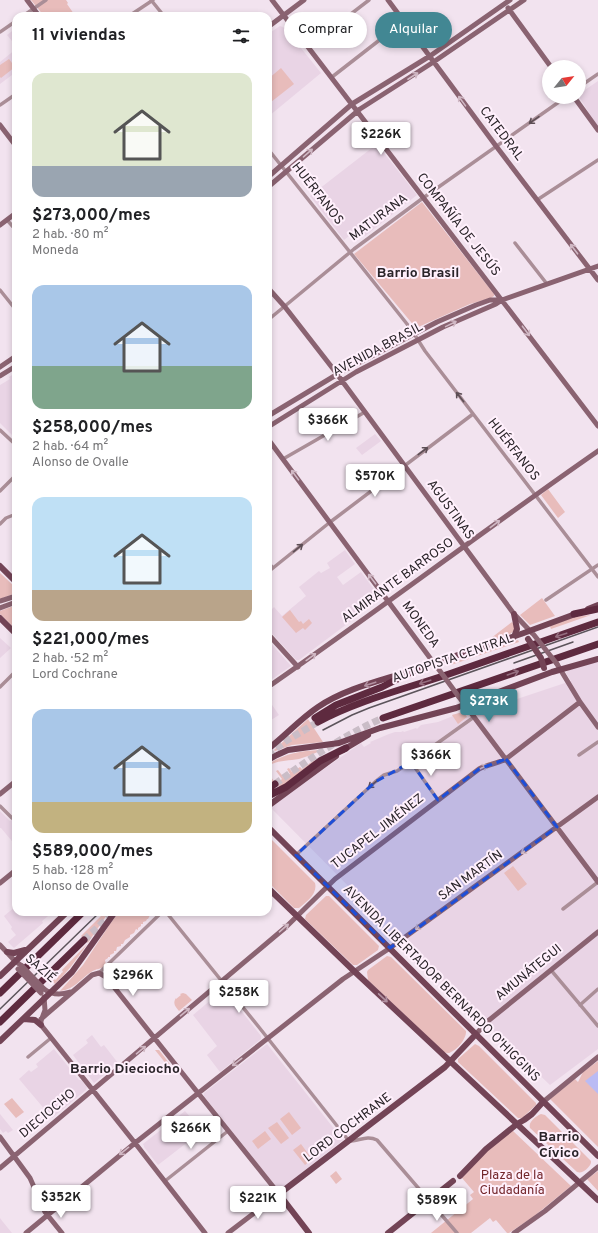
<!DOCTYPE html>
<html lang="es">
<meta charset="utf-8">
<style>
body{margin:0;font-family:Overpass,sans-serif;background:#f2f2f2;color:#202124;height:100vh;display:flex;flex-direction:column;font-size:15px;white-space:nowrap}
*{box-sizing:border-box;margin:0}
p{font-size:13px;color:#757577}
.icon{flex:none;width:22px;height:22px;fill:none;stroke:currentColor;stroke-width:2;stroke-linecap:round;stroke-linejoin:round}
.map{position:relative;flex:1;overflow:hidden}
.drawer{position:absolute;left:12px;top:12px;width:260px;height:904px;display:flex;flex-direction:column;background:#fff;border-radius:12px;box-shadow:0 2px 6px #0003}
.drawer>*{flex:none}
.guide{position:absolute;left:284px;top:12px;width:254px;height:36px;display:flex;gap:8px}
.needle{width:26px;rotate:60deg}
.controls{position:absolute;left:542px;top:60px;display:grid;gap:8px}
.controls a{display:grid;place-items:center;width:44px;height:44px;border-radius:50%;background:#fff;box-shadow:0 2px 6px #0003;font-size:20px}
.price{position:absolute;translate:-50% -34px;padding:0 9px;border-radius:4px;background:#fff;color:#222;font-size:13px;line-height:26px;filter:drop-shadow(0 1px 2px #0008)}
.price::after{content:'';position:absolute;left:50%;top:24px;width:12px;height:9px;margin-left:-6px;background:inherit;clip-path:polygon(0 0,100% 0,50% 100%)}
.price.current{background:#428793;color:#fff}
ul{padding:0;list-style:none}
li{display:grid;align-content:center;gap:8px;height:212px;padding:0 20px}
li span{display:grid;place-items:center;height:124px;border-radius:12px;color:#555}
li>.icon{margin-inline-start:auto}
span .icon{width:72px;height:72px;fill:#fffc;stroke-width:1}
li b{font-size:17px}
h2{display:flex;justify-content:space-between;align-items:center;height:48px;padding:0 20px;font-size:17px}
.tag{padding:0 14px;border-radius:18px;background:#fff;box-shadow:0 2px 6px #0003;font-size:14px;line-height:36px}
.tag.current{background:#428793;color:#fff}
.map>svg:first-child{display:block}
</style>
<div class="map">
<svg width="598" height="1233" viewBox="0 0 598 1233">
<rect width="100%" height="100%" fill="#f2e3ef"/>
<!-- built -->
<path fill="#e9d4e5" d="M280,26L285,28L321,73L269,116L268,115V34Z
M16,28V46L7,35Z
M16,49V72L0,84V62Z
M598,81V127L579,97V94Z
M377,144L417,195L365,236L359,228L344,240L310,196Z
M12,375L16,381V439L0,423V385L10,379L9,377Z
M375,434L381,441L362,455L356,448Z
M345,550L355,564L337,577L343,585L361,572L379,596V600L299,660H296L268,629V613L274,607L282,616L306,596L299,587L319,571L321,573L330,568L327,563Z
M0,638L11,648L0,658Z
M268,640L291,666L268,682Z
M598,660V1049L550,1085L457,996L270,807L361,743L364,747L371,743L370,742L389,734L395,732H401L403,731L404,732L416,728L417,729L421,725L438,722L453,716L452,715L463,712L467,717L481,711L571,681L566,673L570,667Z
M268,699L279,715L268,722Z
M0,811L10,821L13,818L16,822V846L1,828H0Z
M16,906V912H53L42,921L43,923L14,948L8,942L16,935L11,929L12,927L4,916Z
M224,989L261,1036V1039L220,1072L207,1055L217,1046L193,1015Z
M92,1035L101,1047L104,1045L118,1063L94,1083L73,1055L88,1043L86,1040Z
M267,1044L343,1140L281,1189H278L204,1096V1093Z
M54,1049L79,1080H81L87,1087L86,1090L52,1118L19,1079L29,1070L31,1072L38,1067L36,1064Z
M185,1111L202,1131L158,1165L144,1147V1146L143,1144Z
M0,1114L13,1130L8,1133L6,1131L3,1133L0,1129Z
M0,1218L3,1222L12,1233H0Z"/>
<!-- green -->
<path fill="#e8bcbb" d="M31,0H66L68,3L67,4L74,14L76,13L79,16H44Z
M9,59L15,67L1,78L0,77V65Z
M281,68L294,84L271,102L268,98V79Z
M422,202L494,294V296L491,298L470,304L416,328L354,254Z
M548,489L565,512L558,518L541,495Z
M0,573L16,588V593L0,599Z
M542,598L555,616L530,625L520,615Z
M16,605V630L0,614V611Z
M290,610L299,622L301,621L303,624L309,619L312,623L305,630L303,628L296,633L282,617Z
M591,615L551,629L550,626L574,617Z
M512,622L514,625V631L510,634L482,645Z
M518,640L519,642L451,665L448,664Z
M463,712L467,717L458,724L452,715Z
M308,719L323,742L292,745L275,751L274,750Z
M320,750V751C313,754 306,757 299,759C288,761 278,760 268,766V764L270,763C287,753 300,751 320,750Z
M314,760L315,761L280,788L278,786L277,787L268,785V783L271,781L268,777L269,774L276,784L282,779L276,771L278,770L284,778L290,774L287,769L289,768L292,772L300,767L302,769Z
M268,836L315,883C318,894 306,902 299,908H294L268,882Z
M513,866L527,884L518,891L504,873Z
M326,896H329L379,946L378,950L357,965H353L305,919L306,915Z
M105,912H109C91,937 77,963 55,984L52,981L54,979L55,980L57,979L56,977L63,972L62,970L88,943L81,936Z
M119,912H154V914H152V916L150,915L148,919H147L146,921L143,922V924H141V926L138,928V930L136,929L134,933L130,935V937L125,940L123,944H121V946L117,947L116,951H114V953L110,955V957H108V958L105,960L106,965C100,970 97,968 91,972C80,979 75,989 60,991L83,965L110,924Z
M387,956L391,957L466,1031C467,1038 457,1050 451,1052C448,1054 447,1053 444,1052L368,980L367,972L368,970Z
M183,993L186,994L192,1000L179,1011C176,1007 172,1004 176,998V999L181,995L180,994Z
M475,1044L479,1046L536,1103V1105L522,1118H518L458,1062V1059Z
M155,1050H159L176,1072L175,1075Z
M598,1061V1147L550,1099L575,1079L578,1082L583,1072Z
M12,1098L24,1112L16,1118L4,1104Z
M289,1112L301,1128L292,1135L280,1119Z
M541,1114L545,1115L591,1161V1163C589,1168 583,1174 577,1172L530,1128C528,1122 536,1116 541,1114Z
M277,1122L289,1138L281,1144L268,1128Z
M512,1130L571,1186L533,1217L509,1233H507L496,1220L493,1222L490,1218L471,1233H431L473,1199L470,1195L474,1192L462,1178L486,1152Z
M265,1131L271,1139L258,1149L252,1141Z
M301,1144L312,1159L305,1165L293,1150Z
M336,1171L342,1179L336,1184L330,1176Z
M598,1171V1191L587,1179Z"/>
<!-- water -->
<path fill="#babbf4" d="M598,1071V1094L585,1081Z"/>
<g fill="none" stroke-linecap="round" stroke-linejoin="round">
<!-- highway-tunnel -->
<path stroke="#cabdc7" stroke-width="7" stroke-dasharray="7 3.5" stroke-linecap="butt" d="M268,755L286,741L318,722
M275,784C309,759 344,735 383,718
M84,940L111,915"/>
<!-- street -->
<path stroke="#aa8e97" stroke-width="3.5" d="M151,0L164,16
M23,16L46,0
M129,16L153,0
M0,32L16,21
M308,47L369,0
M332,77L404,21
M579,87L598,74
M0,105L16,94
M268,149L411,329L425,351L598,577
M537,200L598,160
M7,220L16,230
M515,243L547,284
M0,290L16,310
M268,320L354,249L423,198L566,97
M0,430L16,445
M283,459L365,412
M0,491L16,475
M0,524L6,518L16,514
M268,562L273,568
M268,572L329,523L473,414
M546,600L598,565
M0,687L16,671
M579,755L598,742
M411,762L438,800
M0,806L12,818
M296,855L375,782L384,775L397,771L411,762L474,717
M563,909L598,882
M166,912L262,1031L349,1141C359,1141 367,1135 377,1140L457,1233
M551,970L598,1026
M99,973L162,912
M580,1005L598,989
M28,1057L51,1038
M165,1181L228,1131"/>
<!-- secondary -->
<path stroke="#8a6371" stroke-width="5" d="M27,0L39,16
M272,0L598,426
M388,0L496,146L598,280
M508,8L551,67
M268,27L304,0
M574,97L598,130
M0,125L16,146
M268,177L352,104L430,56L510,0
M268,187L360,109L432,63L524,0
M0,225L16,213
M268,288L285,307L334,370L514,614L532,633
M0,367L16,356
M0,376L16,366
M268,416L341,372L437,322L476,305L490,300H502
M268,427L356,372L443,327L496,304L502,300L598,266
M268,439L436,666
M0,601L16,596
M0,608L16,602
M268,634L298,667
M557,664L580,702L598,727
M268,687C379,610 487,528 598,451
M459,697L598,882
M0,794L16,781
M0,883L16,870
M0,945L15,961L22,966
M44,989C52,995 61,995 70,992
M44,997L45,1010L41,1021V1025L135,1143L205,1233
M41,1019L92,975L99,973L106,977L198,1093L279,1194L228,1233
M476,1034L488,1021L598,932
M543,1102L598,1057
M0,1137L30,1178L45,1212L62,1233
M0,1168L286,927L335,879L479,769C488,764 497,764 506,759L580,702
M26,1233L135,1143L343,979L390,948L598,797
M514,1233L545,1211L598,1167"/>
<!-- primary -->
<path stroke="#734456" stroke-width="6" d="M0,566L16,582
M588,609L598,605
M0,618L16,634
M514,637L517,629L514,614
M413,670L521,634L578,613
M268,749C285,736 300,719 318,707C343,690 375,682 404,673
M343,750L368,735
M268,760L277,755L288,750L339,743L380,728L456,708L552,672L598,659
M268,806L336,756
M268,827L598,1156
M268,888L355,972L598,1200
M7,952L14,953L25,950
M0,976L67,912
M24,1019L35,1020L41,1025
M0,1041L72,972L115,912
M460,1176L486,1149L517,1124L524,1120L532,1114L543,1102
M309,1233L279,1194L445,1067L476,1034
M388,1233L453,1181"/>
<!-- highway -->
<path stroke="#5e2a3f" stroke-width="7" d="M574,614L598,609
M315,718L336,705L382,687L417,669
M383,718L598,644
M318,722C359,700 405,689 449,674C499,657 548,639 598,622
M268,789L275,784
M268,796L286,787L320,761L346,748
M0,993L83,912
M0,1022L84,940"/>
<!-- rail -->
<path stroke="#5c545b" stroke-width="1.5" d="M514,663L573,642
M323,730L352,715L369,708L598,627
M0,1009L100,912"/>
<!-- secondary-bridge -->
<path stroke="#8a6371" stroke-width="5" d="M534,635L557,664
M437,667L459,697
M22,966L44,989
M18,969L41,993"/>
<!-- primary-bridge -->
<path stroke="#734456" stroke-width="6" d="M528,639L541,658L544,668"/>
</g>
<!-- one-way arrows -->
<defs><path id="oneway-shaft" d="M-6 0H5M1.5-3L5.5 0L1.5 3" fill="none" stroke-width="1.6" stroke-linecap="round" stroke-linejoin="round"/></defs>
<g stroke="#d0b8c4">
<use href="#oneway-shaft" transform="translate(413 76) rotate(-33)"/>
<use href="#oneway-shaft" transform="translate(462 101) rotate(-126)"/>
<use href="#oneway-shaft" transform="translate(308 153) rotate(-41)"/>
<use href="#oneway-shaft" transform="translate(574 249) rotate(-127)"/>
<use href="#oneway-shaft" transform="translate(451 324) rotate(-26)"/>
<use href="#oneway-shaft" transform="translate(526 331) rotate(53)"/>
<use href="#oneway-shaft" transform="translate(295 475) rotate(-126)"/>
<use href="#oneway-shaft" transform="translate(495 524) rotate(-37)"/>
<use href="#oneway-shaft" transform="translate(372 579) rotate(-127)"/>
<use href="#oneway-shaft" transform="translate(311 657) rotate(-36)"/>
<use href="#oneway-shaft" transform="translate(482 768) rotate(-26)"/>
<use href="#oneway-shaft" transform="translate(526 850) rotate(144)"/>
<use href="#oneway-shaft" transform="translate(420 926) rotate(144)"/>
<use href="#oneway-shaft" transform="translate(284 928) rotate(-41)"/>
<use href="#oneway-shaft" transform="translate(185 1012) rotate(-40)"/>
<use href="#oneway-shaft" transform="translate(141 1050) rotate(-40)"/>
<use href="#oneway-shaft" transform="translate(237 1062) rotate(142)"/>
<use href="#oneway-shaft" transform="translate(124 1151) rotate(141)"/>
</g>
<g stroke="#5d4e55">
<use href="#oneway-shaft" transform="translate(534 120) rotate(145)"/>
<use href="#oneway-shaft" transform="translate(460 397) rotate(-128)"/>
<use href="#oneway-shaft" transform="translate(423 451) rotate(-37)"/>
<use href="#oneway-shaft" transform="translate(298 548) rotate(-39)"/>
<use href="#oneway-shaft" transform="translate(373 784) rotate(141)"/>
</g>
<g stroke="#966f81">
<use href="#oneway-shaft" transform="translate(561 635) rotate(162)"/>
<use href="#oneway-shaft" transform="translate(513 673) rotate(-19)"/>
<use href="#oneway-shaft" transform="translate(425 682) rotate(162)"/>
</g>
<g stroke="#b291a1">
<use href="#oneway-shaft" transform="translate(370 684) rotate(162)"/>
<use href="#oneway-shaft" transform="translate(383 998) rotate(43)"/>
</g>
<!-- marked area -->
<path fill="#1d4ed8" fill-opacity="0.2" stroke="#1d4ed8" stroke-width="3" stroke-dasharray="8 5" stroke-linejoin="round" d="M506,759L557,827L390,948L296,855L375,782L411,762L438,800L479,769Z"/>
<g text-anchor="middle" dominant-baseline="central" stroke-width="4" stroke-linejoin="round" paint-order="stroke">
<!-- street labels -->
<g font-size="13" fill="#2a2429" stroke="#fff0fc">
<text transform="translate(501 134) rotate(53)">CATEDRAL</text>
<text transform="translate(317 194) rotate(52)">HUÉRFANOS</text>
<text transform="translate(379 218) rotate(-37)">MATURANA</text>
<text transform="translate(458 225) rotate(52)">COMPAÑÍA DE JESÚS</text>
<text transform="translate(378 350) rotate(-28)">AVENIDA BRASIL</text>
<text transform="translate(513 450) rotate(52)">HUÉRFANOS</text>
<text transform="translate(450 510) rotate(54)">AGUSTINAS</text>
<text transform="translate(398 581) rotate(-36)">ALMIRANTE BARROSO</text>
<text transform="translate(420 625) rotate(54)">MONEDA</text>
<text transform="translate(453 659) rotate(-19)">AUTOPISTA CENTRAL</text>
<text transform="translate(378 832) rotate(-38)">TUCAPEL JIMÉNEZ</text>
<text transform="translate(471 876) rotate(-36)">SAN MARTÍN</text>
<text transform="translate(40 969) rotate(41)">SAZIÉ</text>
<text transform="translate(529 973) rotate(-39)">AMUNÁTEGUI</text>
<text transform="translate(441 984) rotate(45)">AVENIDA LIBERTADOR BERNARDO O'HIGGINS</text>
<text transform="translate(48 1114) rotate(-40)">DIECIOCHO</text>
<text transform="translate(348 1128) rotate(-37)">LORD COCHRANE</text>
</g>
<!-- park labels -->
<g font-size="13" fill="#722429" stroke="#fff0fc">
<text x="512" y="1176">Plaza de la<tspan x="512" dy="15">Ciudadanía</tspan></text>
</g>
<!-- neighbourhood labels -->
<g font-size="14" font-weight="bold" fill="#2a2429" stroke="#fff0fc">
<text x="418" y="273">Barrio Brasil</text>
<text x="125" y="1069">Barrio Dieciocho</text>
<text x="559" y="1137">Barrio<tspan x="559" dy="16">Cívico</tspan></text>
</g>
</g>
</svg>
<div class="controls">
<a><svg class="needle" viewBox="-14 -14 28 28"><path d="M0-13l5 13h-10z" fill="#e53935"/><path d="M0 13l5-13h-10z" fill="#757577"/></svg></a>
</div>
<b class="price" style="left:381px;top:156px">$226K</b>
<b class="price" style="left:328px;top:442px">$366K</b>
<b class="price" style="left:375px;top:498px">$570K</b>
<b class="price current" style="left:489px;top:723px">$273K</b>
<b class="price" style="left:431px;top:777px">$366K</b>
<b class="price" style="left:133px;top:997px">$296K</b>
<b class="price" style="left:239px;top:1014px">$258K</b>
<b class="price" style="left:191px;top:1150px">$266K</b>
<b class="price" style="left:61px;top:1219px">$352K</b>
<b class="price" style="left:258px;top:1220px">$221K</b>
<b class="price" style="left:437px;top:1222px">$589K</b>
<div class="guide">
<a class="tag">Comprar</a>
<a class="tag current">Alquilar</a>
</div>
<section class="drawer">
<h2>11 viviendas<svg class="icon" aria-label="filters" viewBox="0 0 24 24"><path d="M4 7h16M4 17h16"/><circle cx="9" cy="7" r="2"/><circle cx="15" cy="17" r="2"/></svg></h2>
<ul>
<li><span style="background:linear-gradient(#dfe7d0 75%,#9aa5b1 0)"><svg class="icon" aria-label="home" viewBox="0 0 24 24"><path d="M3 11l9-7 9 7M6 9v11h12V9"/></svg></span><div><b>$273,000/mes</b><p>2 hab. · 80 m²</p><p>Moneda</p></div></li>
<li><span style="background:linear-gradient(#a9c7e8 65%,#7fa58c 0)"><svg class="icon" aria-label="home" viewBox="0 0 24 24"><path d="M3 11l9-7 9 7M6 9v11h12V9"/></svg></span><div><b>$258,000/mes</b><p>2 hab. · 64 m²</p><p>Alonso de Ovalle</p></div></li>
<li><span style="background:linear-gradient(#bfe0f5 75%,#b9a48a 0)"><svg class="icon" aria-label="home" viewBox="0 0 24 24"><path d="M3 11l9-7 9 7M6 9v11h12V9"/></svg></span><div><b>$221,000/mes</b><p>2 hab. · 52 m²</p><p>Lord Cochrane</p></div></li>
<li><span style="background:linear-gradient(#a9c7e8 75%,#c2b280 0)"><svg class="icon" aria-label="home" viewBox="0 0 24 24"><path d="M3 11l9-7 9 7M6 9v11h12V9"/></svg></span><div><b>$589,000/mes</b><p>5 hab. · 128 m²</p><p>Alonso de Ovalle</p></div></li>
</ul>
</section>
</div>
